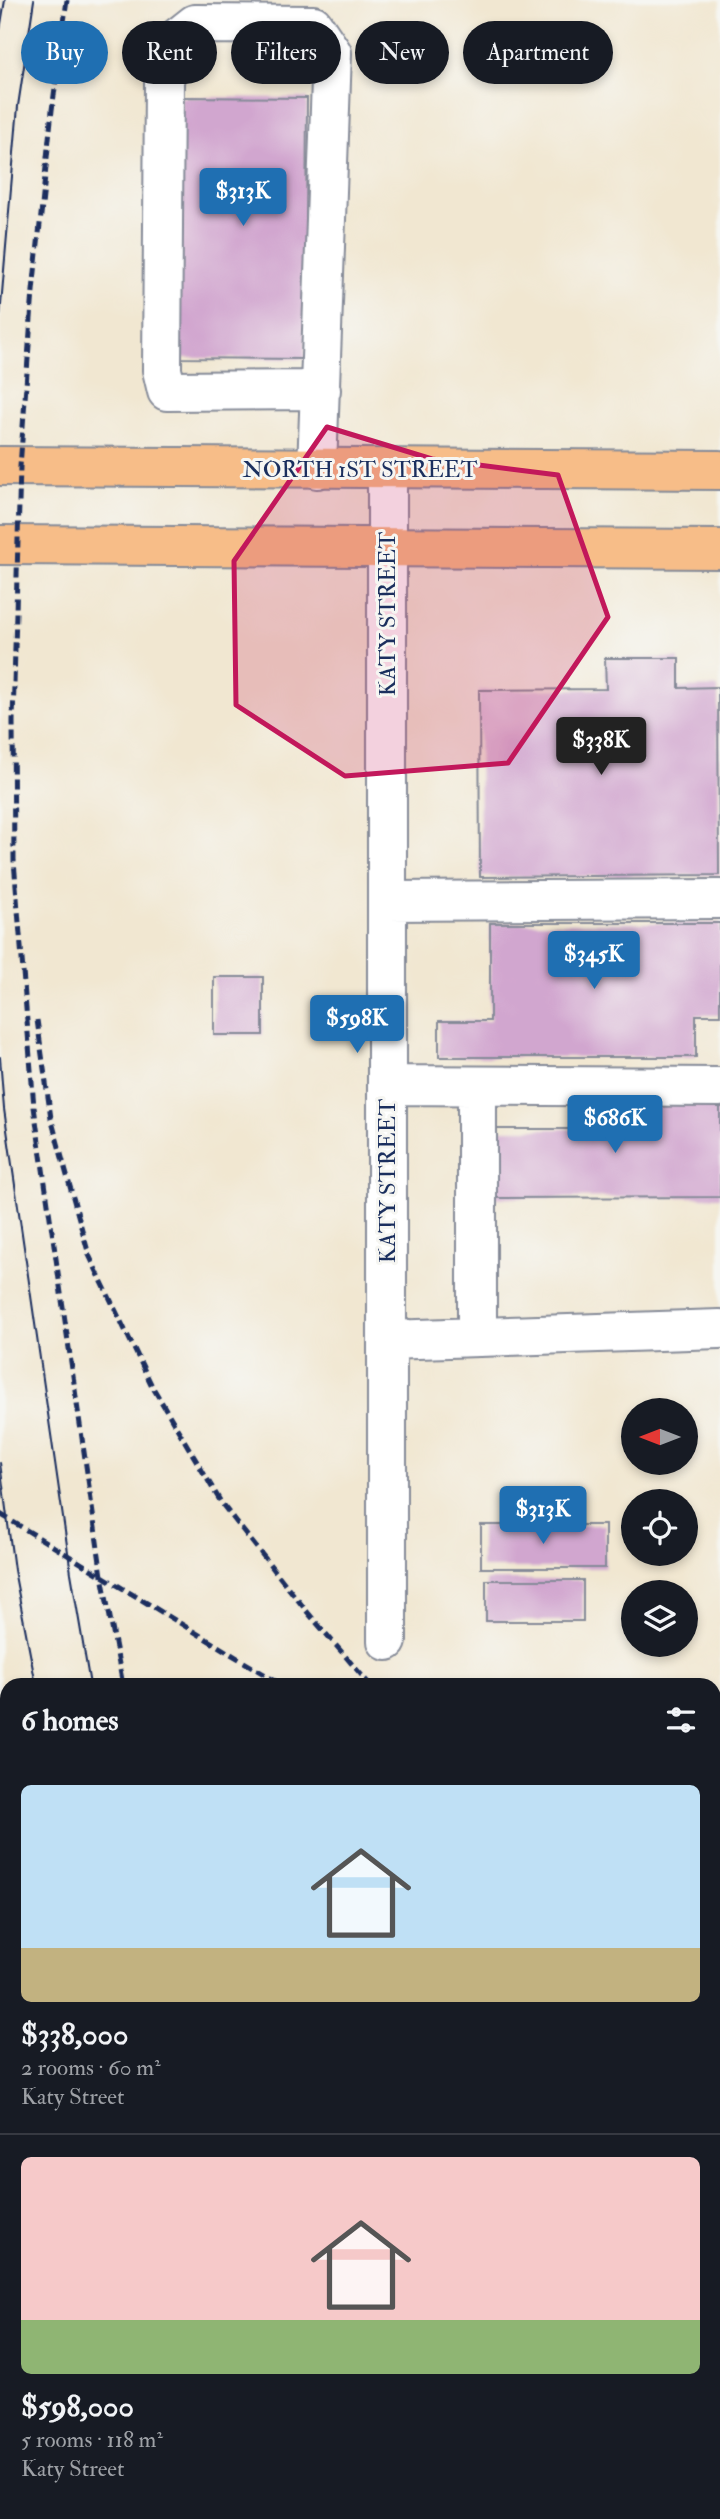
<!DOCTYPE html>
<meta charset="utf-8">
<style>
body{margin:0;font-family:"IM FELL Double Pica",serif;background:#20242c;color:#f1f3f6;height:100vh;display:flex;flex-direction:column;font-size:26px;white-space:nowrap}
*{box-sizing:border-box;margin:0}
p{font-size:23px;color:#9ea1a6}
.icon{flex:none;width:38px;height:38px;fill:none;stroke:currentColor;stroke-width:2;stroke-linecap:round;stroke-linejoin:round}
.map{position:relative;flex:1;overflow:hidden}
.drawer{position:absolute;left:0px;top:1678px;width:721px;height:842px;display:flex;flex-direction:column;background:#171b24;border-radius:21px 21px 0 0;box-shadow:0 4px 10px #0003}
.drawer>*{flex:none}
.hud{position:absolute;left:21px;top:21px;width:679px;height:63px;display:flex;gap:14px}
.needle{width:46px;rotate:270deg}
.buttons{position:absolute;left:621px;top:1398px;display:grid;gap:14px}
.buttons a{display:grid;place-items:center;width:77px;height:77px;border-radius:50%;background:#171b24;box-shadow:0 4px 10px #0003;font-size:35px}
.price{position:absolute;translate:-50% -60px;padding:0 16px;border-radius:7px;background:#1f6fb2;color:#fff;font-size:23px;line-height:46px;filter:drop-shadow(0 2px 4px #0008)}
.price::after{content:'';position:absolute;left:50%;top:42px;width:21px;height:16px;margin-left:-10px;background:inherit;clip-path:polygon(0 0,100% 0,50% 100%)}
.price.on{background:#222;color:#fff}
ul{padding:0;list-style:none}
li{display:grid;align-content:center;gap:14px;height:371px;padding:0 21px}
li+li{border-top:2px solid #363941}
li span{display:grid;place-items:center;height:217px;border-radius:10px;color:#555}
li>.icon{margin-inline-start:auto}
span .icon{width:126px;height:126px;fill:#fffc;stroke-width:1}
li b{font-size:30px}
h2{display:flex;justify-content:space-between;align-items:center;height:84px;padding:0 21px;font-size:30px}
.pill{padding:0 24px;border-radius:32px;background:#171b24;box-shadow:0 4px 10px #0003;font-size:24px;line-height:63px}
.pill.on{background:#1f6fb2;color:#fff}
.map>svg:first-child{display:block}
</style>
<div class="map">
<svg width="720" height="2519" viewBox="0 0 720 2519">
<rect width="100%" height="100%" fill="#f6f6f2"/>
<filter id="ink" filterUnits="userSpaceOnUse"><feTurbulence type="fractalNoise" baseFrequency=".0143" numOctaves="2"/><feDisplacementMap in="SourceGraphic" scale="14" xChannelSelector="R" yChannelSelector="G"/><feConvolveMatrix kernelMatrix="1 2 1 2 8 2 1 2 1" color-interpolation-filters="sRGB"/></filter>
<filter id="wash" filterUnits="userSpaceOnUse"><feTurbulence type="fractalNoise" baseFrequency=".00686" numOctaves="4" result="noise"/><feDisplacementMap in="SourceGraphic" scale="28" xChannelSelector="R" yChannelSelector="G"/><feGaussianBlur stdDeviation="1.57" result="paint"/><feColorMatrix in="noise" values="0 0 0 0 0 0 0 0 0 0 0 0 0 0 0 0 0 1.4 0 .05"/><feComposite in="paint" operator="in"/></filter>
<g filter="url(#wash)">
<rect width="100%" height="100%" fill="#f1e7d1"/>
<g id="blocks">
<!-- building -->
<path fill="#d1a6cf" d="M181,97L307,98L305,359L179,358Z
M605,658H679V688L718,687L719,875L480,877L479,690L606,689Z
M490,923H720V1015H696V1057H439V1021H490Z
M214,977H263V1035H214Z
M588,1104H720V1197L495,1198V1129H588Z
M481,1525H605V1568H481Z
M486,1580H583V1621H486Z"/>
</g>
</g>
<g filter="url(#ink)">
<use href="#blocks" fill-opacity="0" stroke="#868b98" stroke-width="2"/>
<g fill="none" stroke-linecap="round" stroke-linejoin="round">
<!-- minor casing -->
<g stroke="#868b98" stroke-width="42">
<path id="minor" d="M317,469L332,53L313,25L195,24L171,43L164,82L162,370L167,391L321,390
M387,469V1641
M387,901L720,899
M387,1085L720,1087
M477,1086V1337
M387,1340L720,1329
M380,2513L382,2519"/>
</g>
<!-- major casing -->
<g stroke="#868b98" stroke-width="42">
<path id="major" d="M0,466L720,470
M0,545L720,549
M0,1946L7,1992
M0,2408L7,2454
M16,2513L17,2519
M80,2513V2519"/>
</g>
<!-- minor -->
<use href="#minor" stroke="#fff" stroke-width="38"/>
<!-- major -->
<use href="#major" stroke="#f7bd88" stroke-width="38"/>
<!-- tram -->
<path stroke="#1b2f5e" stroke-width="2" d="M0,30L5,0
M0,317L18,106L34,0
M0,1057L4,1109L71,1573L90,1685
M0,1463L14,1570L36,1685
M193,2513L194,2519
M247,2513L249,2519"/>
<!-- rail -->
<path stroke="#1b2f5e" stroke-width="5" stroke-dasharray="10 5" stroke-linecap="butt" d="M67,0L52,110L33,291L20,467L13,721L14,861L34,1107L102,1576L123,1685
M37,1020L51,1118L89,1255L152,1386L222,1504L309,1614L370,1685
M0,1514L282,1685
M714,1946L720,1949
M285,2513L286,2519"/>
</g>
</g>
<!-- marked area -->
<path fill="#c2185b" fill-opacity="0.2" stroke="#c2185b" stroke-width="5" stroke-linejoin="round" d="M327,427L432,459L558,475L608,617L508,763L345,776L236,705L234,561Z"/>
<g text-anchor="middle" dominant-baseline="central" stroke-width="6" stroke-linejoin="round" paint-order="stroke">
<!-- street labels -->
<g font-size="23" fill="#1b2f5e" stroke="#f6f6f2">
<text x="360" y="469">NORTH 1ST STREET</text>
<text transform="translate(387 614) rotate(-90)">KATY STREET</text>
<text transform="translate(387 1181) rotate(-90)">KATY STREET</text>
</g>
</g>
</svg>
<div class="buttons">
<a><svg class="needle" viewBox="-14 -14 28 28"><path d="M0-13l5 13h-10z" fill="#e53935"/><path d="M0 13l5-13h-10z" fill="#9ea1a6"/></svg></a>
<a><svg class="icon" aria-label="locate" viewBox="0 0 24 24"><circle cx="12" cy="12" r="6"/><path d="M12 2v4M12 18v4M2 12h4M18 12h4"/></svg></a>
<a><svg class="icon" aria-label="layers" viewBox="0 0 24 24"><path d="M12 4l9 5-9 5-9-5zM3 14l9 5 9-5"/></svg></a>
</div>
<b class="price" style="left:243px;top:228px">$313K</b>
<b class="price on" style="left:601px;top:777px">$338K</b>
<b class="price" style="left:594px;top:991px">$345K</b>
<b class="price" style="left:357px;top:1055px">$598K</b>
<b class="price" style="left:615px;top:1155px">$686K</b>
<b class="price" style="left:543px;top:1546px">$313K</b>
<div class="hud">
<a class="pill on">Buy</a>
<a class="pill">Rent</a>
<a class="pill">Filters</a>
<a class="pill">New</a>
<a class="pill">Apartment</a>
</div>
<section class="drawer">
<h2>6 homes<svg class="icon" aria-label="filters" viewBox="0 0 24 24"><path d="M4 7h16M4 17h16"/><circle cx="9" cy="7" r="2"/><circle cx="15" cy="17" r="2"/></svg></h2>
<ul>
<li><span style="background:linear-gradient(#bfe0f5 75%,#c2b280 0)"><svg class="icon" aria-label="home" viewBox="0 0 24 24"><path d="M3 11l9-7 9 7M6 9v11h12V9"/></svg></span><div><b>$338,000</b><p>2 rooms · 60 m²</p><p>Katy Street</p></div></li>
<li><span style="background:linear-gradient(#f6c9c9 75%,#8fb573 0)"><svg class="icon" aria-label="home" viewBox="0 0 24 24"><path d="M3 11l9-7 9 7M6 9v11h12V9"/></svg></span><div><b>$598,000</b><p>5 rooms · 118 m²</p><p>Katy Street</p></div></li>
</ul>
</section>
</div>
